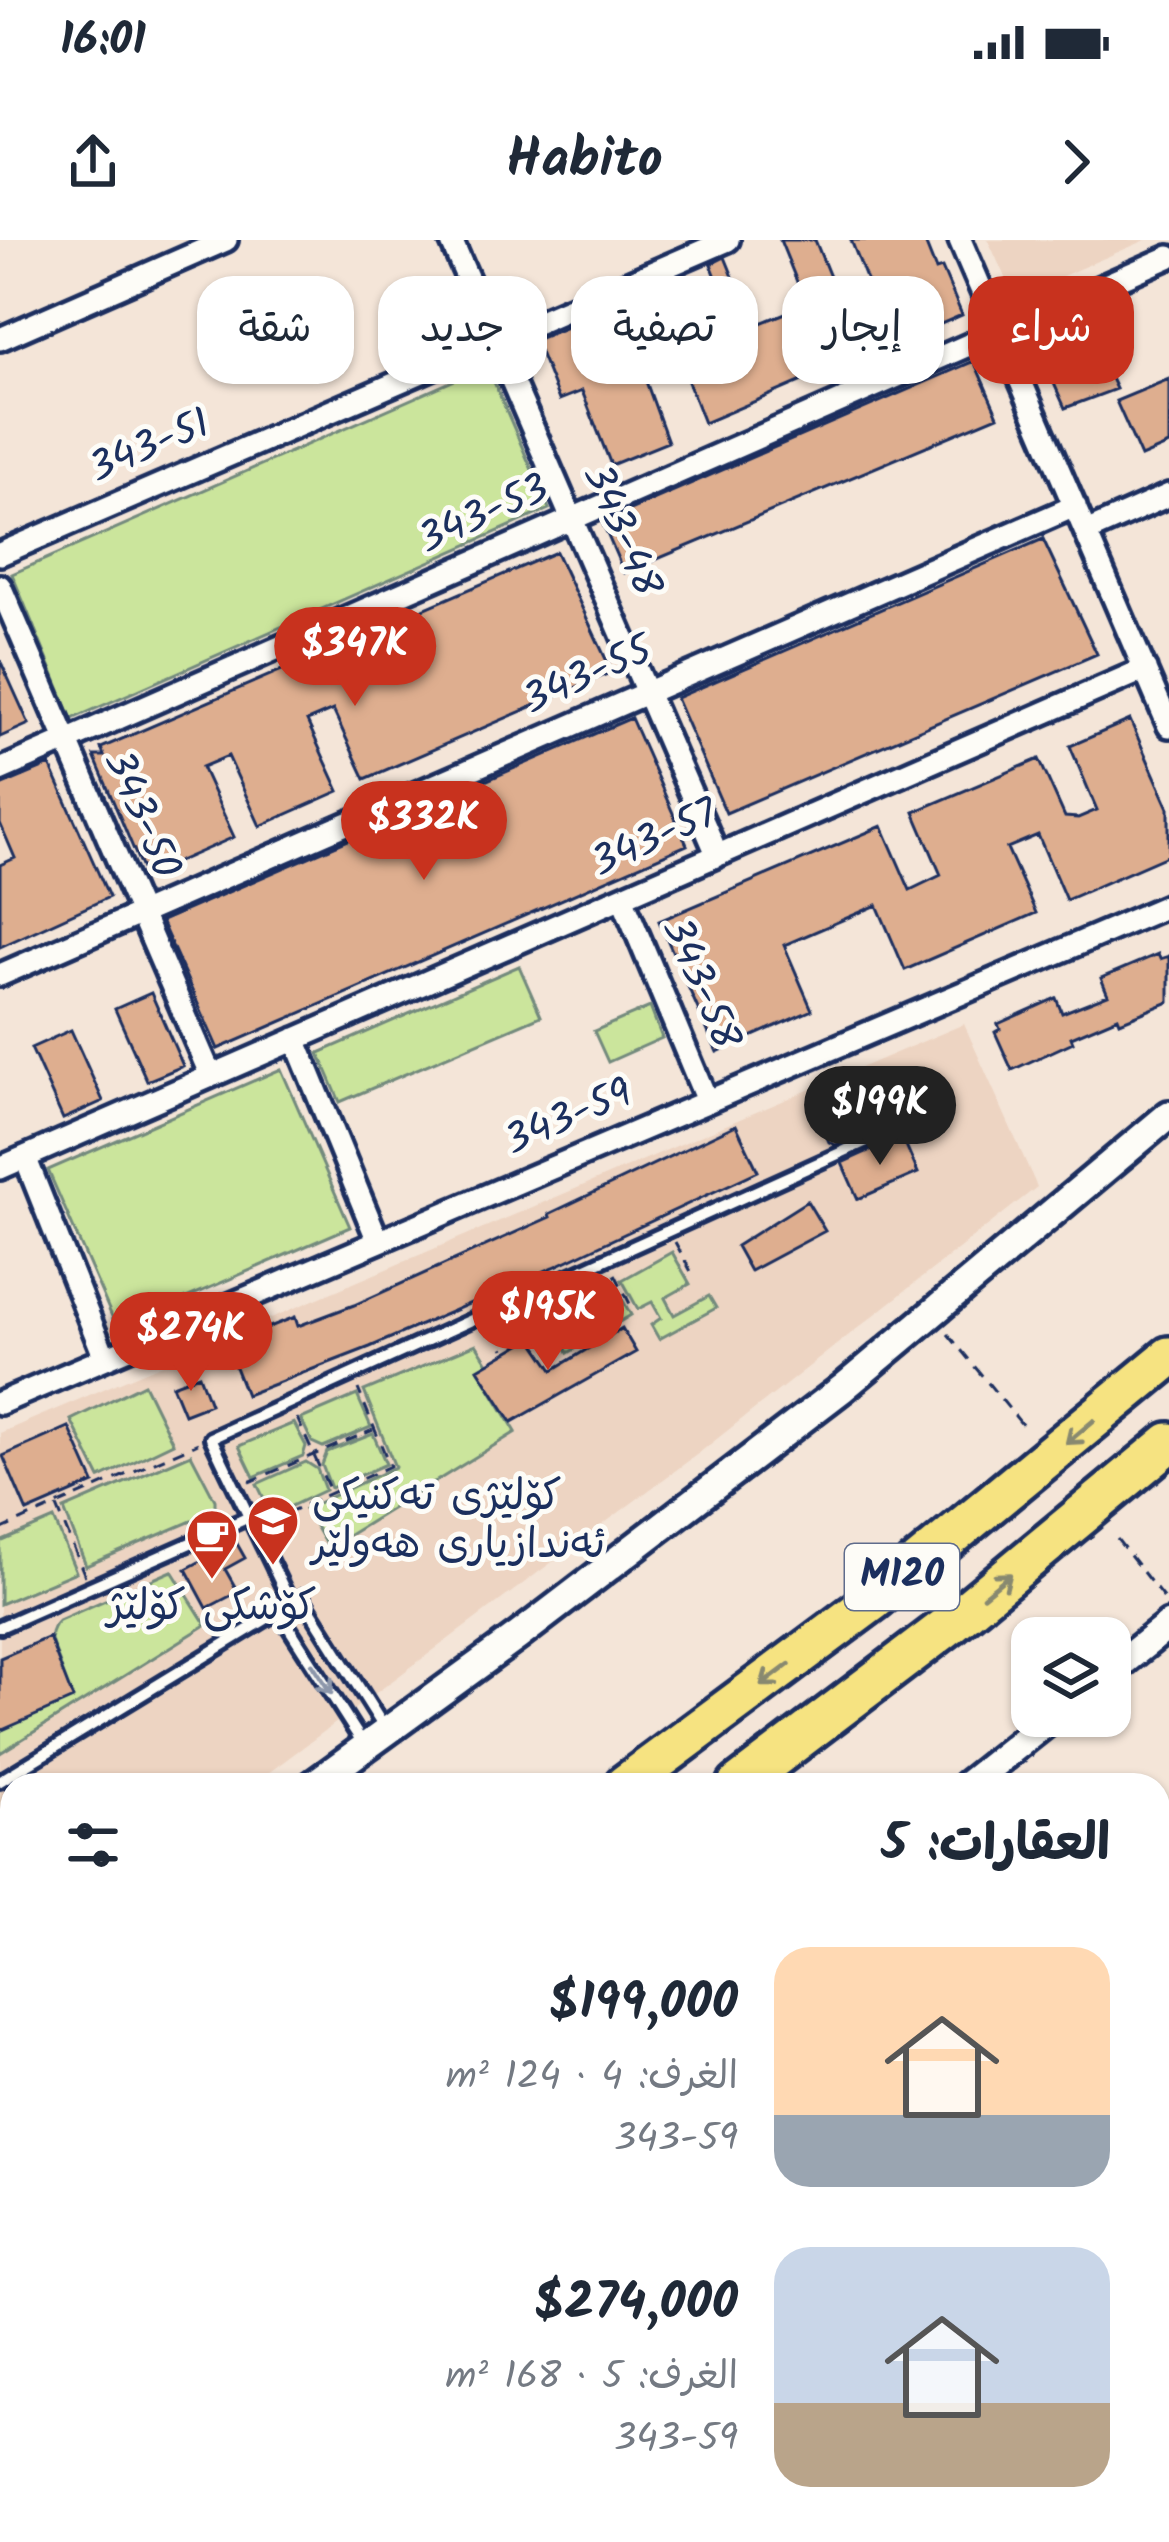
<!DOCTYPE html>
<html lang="ar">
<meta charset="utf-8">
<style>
body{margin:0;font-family:Kalam,"Playpen Sans Arabic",sans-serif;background:#f2f2f3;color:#1f2937;direction:rtl;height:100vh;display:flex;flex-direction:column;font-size:45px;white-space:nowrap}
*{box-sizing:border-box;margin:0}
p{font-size:39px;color:#747a83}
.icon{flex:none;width:66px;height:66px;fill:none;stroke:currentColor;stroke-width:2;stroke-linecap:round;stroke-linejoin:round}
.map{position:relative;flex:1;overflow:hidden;direction:ltr}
.sheet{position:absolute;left:0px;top:1533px;width:1170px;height:771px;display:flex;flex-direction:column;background:#fff;border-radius:36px 36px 0 0;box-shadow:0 3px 9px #0004;direction:rtl}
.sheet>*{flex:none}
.banner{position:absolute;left:36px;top:36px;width:1098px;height:108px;direction:rtl;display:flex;gap:24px}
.buttons{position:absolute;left:1011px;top:1377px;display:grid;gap:24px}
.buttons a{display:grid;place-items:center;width:120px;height:120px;border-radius:24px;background:#fff;box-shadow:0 3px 9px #0004;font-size:60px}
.price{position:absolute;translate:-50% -102px;padding:0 27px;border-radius:42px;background:#c8321e;color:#fff;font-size:39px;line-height:78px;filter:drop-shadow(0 3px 6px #0008)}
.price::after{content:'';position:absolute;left:50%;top:72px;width:36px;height:27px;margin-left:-18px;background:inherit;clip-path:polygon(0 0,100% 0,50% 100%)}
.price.selected{background:#222;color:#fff}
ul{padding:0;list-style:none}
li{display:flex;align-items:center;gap:36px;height:300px;padding:0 60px}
li span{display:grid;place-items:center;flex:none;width:336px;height:240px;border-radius:36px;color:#555}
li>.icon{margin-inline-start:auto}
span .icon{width:144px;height:144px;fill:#fffc;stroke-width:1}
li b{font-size:51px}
h2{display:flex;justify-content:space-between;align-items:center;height:144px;padding:0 60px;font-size:51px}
.pill{padding:0 42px;border-radius:36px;background:#fff;box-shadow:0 3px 9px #0004;font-size:42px;line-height:108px}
.pill.selected{background:#c8321e;color:#fff}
.status{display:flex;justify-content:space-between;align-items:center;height:84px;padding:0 60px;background:#fff;direction:ltr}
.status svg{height:33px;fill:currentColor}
header{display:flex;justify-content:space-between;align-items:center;height:156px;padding:0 60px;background:#fff;font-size:54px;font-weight:800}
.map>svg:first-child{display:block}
</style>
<div class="status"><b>16:01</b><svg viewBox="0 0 49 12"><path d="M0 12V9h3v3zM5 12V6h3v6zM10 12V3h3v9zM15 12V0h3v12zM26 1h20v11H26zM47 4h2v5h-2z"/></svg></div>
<header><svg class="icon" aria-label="forward" viewBox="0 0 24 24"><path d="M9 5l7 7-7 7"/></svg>Habito<svg class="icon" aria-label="share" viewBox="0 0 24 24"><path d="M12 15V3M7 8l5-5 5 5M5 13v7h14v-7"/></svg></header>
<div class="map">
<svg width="1169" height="2302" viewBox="0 0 1169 2302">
<rect width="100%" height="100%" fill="#f4e5d8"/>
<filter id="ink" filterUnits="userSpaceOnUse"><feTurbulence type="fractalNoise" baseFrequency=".00833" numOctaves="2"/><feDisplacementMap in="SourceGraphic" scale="24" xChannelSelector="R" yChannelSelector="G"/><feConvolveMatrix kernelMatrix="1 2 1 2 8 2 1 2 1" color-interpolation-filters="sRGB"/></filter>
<g filter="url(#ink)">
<!-- built -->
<path fill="#edd4c2" d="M988,0H1146L1014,57Z
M964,784L1037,947L699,1213L252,1545H12V1718L0,1727V1193Z
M13,2292H781L788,2302H0Z"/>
<!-- green -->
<path fill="#cbe59c" stroke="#738a7d" stroke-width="3" d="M487,126L549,269L72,479L12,334Z
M519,726L541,776L340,862L319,813Z
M650,767L662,798L608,822L594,791Z
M281,829L350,987L117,1088L48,930Z
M672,1012L690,1044L665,1058L674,1075L709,1056L716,1068L659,1099L651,1085L661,1078L652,1062L638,1069L622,1040Z
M611,1039L631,1075L568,1113L548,1071Z
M476,1104L488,1123L479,1130L516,1192L328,1308L305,1269L395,1227L364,1151Z
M144,1144L173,1203L100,1238L71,1180Z
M357,1155L371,1187L323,1207L312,1202L301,1179Z
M294,1183L306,1206L303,1216L254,1237L239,1206Z
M373,1194L386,1224L331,1248L322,1225L327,1212Z
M191,1214L215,1260V1271L86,1326L64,1269Z
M306,1222L317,1229L325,1250L272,1275L257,1244Z
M54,1279L76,1332L0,1364V1302Z
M172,1331L206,1385L0,1513V1491L60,1424C54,1406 43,1395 59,1380Z"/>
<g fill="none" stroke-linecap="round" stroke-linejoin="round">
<!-- river -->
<path stroke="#8cdde5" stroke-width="33" d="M1158,2155L1169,2148
M1020,2302L1022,2292"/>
</g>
<!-- building -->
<path fill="#deae8f" stroke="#1b2f5e" stroke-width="3" d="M780,0H815L834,47L804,59Z
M851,0H924L936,30L942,28L962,75L862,118L837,53L867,41Z
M725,17L753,86L803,66L828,130L704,183L678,116L673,118L671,114L640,125L668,202L611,225L582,151L559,160L535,100L668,46L666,43L681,37L708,105L738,94L711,24Z
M1080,72L1116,149L1065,168L1032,94Z
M974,121L998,176L624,333L602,282Z
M1169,139V205L1141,217L1116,161Z
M1043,299L1097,414L726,573L676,458Z
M556,312L612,432L365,539L333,470L307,481L339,551L260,586L228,516L202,527L234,597L145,636L94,516H104L101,508Z
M0,420L29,484L0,497Z
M631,478L687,605L218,809L161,681Z
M1130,480L1169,568V615L1066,660L1038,595L1007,608L1036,673L905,730L877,665L784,705L812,770L717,812L659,681L882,586L910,650L941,635L914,572L1039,519L1065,577L1078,578L1097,570L1070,506Z
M50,525L109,657L0,707V625L15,618L0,583V546Z
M1158,714L1160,719L1169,716V762L1120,782L1118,777L1071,797L1073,802L1012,830L995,792L1000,789L998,784L1056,758L1062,773L1108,755L1101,738Z
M151,753L183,826L147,841L115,769Z
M71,790L103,861L63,879L31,808Z
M879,840L894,878L835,905L829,902L814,868Z
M736,885L758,931L554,1027L370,1107L246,1155L226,1104L295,1077L298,1086L354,1065L550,977L549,974Z
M902,896L918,933L858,959L842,923Z
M807,961L825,991L750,1031L736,1006Z
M622,1088L636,1112L512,1182L478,1129L531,1098L553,1130Z
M199,1135L210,1164L184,1174L172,1145Z
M69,1187L94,1243L27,1272L3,1216Z
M236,1302L245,1318L225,1329L238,1352L207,1368L186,1329Z
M49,1397L73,1459L0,1491V1418Z"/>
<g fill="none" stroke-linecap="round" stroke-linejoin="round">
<!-- service casing -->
<g stroke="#1b2f5e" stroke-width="20">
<path id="service" d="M291,1364L211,1198L933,871
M279,1372L364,1505
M0,1387L247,1278
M0,1541L302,1357L385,1489"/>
</g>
<!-- minor casing -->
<g stroke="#1b2f5e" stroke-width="30">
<path id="minor" d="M451,0L717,614
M960,0L1169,486
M0,99L226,0
M1086,292L1169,255
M0,314L728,0
M0,346L211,836
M0,530L1169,17
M622,657L707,861
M0,735L1075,266
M295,799L378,1001
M25,917L105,1118
M0,928L1145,429
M0,1163L1169,665"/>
</g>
<!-- tertiary casing -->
<g stroke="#1b2f5e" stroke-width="36">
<path id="tertiary" d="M1110,1432L1169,1385
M313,1545L518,1396L843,1148L1169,875
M967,1545L1054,1476
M0,1761L12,1752
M0,2211L12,2204"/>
</g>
<!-- secondary casing -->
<g stroke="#1b2f5e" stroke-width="39">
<path id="secondary" d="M1158,1942L1169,1938
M1158,1999L1169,2013
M1158,2061L1169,2076
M917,2302L921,2292"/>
</g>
<!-- motorway casing -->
<g stroke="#1b2f5e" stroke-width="48">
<path id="motorway" d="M625,1545L874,1360L1169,1117
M738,1545L949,1385L1169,1203
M0,1958L12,1951
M0,2035L12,2028"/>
</g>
<!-- path -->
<path stroke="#1b2f5e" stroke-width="3" stroke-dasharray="12 9" stroke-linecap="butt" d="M675,1002L694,1037
M615,1034L633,1070
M537,1064L563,1113
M495,1088L504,1109
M948,1094L1024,1187
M297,1178L330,1251
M249,1242L373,1190
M57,1267L85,1336
M267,1282L390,1226L358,1149
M0,1290L198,1203
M1117,1299L1168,1364"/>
<!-- service -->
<use href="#service" stroke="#fdfcf7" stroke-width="10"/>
<!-- minor -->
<use href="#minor" stroke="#fdfcf7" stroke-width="21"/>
<!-- tertiary -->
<use href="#tertiary" stroke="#fdfcf7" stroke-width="27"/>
<!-- secondary -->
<use href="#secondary" stroke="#fdfcf7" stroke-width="30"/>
<!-- motorway -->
<use href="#motorway" stroke="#f6e381" stroke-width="39"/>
</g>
<!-- one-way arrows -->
<defs><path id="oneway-shaft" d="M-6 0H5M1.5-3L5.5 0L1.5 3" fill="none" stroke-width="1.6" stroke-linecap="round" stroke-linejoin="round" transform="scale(3)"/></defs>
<g stroke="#888970">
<use href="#oneway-shaft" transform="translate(1080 1192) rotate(140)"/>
<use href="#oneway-shaft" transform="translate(997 1345) rotate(-39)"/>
<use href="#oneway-shaft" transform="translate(775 1435) rotate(143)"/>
</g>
<use stroke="#8c96aa" href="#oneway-shaft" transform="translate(322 1439) rotate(57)"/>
</g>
<!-- icons -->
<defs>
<g id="university-pin" transform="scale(2.7)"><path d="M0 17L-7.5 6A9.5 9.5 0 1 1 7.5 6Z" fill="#c8321e" stroke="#fdfcf7"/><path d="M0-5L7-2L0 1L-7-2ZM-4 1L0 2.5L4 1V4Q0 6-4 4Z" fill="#fff"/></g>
<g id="cafe-pin" transform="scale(2.7)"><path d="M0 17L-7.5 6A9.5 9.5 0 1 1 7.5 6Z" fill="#c8321e" stroke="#fdfcf7"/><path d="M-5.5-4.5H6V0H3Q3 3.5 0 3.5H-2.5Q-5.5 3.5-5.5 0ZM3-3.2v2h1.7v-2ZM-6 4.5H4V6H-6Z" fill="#fff"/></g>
</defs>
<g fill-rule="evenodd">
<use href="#university-pin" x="273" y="1281"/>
<use href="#cafe-pin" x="212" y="1295"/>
</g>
<g text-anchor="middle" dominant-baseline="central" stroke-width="10" stroke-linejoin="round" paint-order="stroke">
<!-- shield labels -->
<rect fill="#fdfcf7" stroke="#5f6c8c" stroke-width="3" x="845" y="1304" width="114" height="66" rx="9"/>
<g font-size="39" font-weight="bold" fill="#1b2f5e">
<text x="902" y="1337">M120</text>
</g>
<!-- street labels -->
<g font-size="42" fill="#1b2f5e" stroke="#fdfcf7">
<text transform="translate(150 207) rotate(-23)">343-51</text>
<text transform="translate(484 275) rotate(-24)">343-53</text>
<text transform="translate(621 291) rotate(67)">343-48</text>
<text transform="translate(588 436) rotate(-24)">343-55</text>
<text transform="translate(141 575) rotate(67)">343-50</text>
<text transform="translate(655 599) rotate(-24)">343-57</text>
<text transform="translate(700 744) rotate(67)">343-58</text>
<text transform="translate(569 878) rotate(-23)">343-59</text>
</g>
<!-- poi labels -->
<g font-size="42" fill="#1b2f5e" stroke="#fdfcf7" text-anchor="start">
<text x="312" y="1257">کۆلێژی تەکنیکی<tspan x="312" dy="48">ئەندازیاری هەولێر</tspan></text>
<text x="212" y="1367" text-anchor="middle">کۆشکی کۆلێژ</text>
</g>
</g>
</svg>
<div class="buttons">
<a><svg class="icon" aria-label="layers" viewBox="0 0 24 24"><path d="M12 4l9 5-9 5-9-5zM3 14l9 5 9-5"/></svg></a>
</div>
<b class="price" style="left:355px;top:469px">$347K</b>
<b class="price" style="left:424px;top:643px">$332K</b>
<b class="price selected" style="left:880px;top:928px">$199K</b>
<b class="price" style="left:548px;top:1133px">$195K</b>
<b class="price" style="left:191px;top:1154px">$274K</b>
<div class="banner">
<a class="pill selected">شراء</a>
<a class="pill">إيجار</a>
<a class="pill">تصفية</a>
<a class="pill">جديد</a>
<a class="pill">شقة</a>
</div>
<section class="sheet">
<h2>العقارات: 5<svg class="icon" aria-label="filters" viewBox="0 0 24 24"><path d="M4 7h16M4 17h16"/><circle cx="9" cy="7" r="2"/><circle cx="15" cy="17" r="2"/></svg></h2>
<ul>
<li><span style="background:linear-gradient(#ffd9b3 70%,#9aa5b1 0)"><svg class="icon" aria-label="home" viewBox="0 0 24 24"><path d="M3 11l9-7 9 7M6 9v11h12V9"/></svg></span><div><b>$199,000</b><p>الغرف: 4 · 124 m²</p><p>343-59</p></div></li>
<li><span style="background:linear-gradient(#c9d6e8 65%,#b9a48a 0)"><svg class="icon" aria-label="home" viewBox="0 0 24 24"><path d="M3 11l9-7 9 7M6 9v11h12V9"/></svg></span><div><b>$274,000</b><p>الغرف: 5 · 168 m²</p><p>343-59</p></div></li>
</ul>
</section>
</div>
